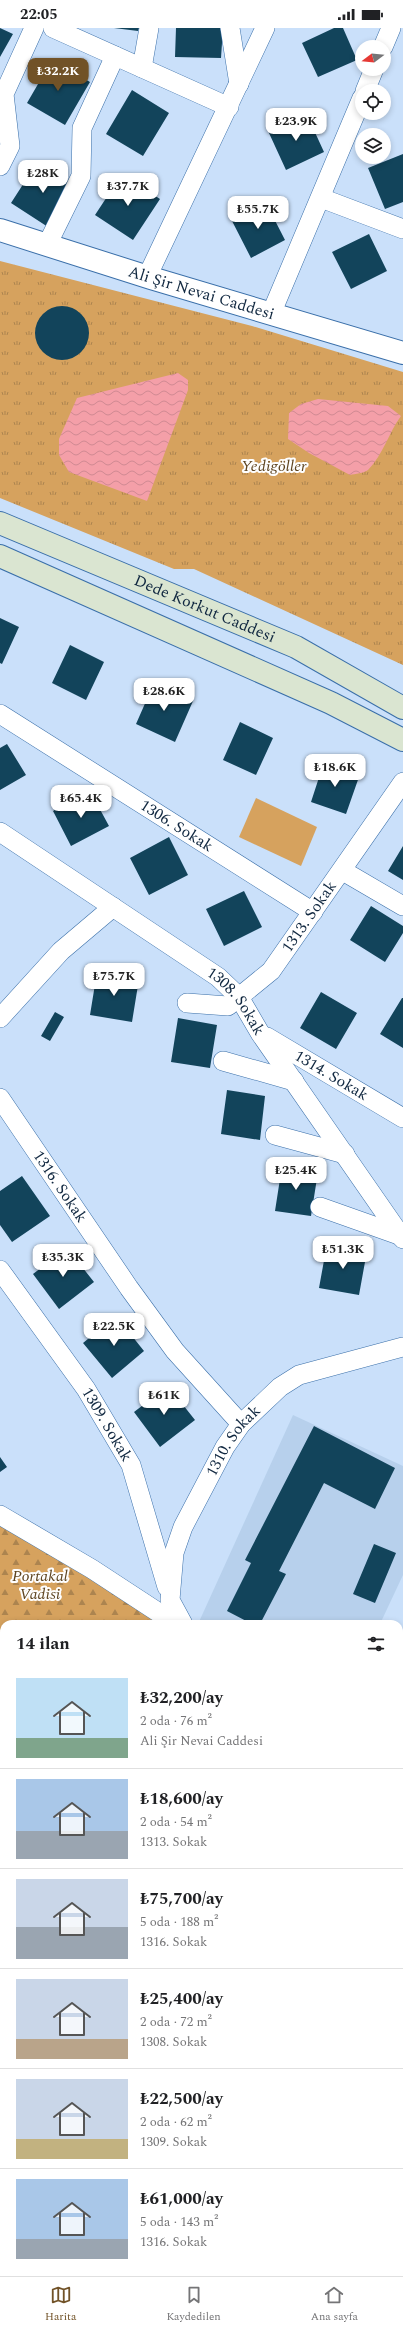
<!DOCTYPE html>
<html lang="tr">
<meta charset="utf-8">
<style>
body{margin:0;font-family:Spectral,serif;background:#f2f2f2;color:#202124;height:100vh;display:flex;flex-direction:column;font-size:15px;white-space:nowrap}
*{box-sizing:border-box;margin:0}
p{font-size:13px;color:#757577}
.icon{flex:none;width:22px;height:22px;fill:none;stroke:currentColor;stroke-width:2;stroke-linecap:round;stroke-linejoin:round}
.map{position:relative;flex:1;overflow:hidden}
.drawer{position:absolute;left:0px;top:1592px;width:403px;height:656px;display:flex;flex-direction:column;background:#fff;border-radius:12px 12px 0 0;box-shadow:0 2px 6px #0003}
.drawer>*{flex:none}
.needle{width:26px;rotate:254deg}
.buttons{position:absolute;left:355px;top:12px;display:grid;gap:8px}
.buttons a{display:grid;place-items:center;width:36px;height:36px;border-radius:50%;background:#fff;box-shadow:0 2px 6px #0003;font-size:20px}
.price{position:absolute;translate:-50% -34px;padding:0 9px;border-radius:8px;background:#fff;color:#222;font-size:13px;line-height:26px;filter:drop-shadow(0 1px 2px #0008)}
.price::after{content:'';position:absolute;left:50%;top:24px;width:12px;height:9px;margin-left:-6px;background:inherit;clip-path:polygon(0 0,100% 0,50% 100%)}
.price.selected{background:#715227;color:#fff}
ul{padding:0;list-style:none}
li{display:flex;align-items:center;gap:12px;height:100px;padding:0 16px}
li+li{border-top:1px solid #e0e0e0}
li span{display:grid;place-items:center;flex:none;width:112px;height:80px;border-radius:0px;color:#555}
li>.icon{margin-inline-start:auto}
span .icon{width:48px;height:48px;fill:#fffc;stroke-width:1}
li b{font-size:17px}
h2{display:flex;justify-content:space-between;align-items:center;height:48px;padding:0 16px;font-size:17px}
.status{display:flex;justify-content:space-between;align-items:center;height:28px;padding:0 20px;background:#fff;direction:ltr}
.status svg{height:11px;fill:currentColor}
.tabs{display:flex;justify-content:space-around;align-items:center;height:56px;border-top:1px solid #e0e0e0;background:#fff;font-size:11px;color:#757577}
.tabs a{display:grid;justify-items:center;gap:2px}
.tabs .selected{color:#715227}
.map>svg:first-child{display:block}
</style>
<div class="status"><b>22:05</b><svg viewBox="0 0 49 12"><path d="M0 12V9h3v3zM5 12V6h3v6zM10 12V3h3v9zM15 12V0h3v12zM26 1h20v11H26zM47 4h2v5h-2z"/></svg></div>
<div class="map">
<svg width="403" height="2248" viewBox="0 0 403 2248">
<defs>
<pattern id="forest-firs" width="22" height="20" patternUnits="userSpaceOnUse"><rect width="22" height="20" fill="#d6a25e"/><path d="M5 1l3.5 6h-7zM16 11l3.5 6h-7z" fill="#ac844f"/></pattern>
<pattern id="park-tufts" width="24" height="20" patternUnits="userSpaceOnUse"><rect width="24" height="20" fill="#d6a25e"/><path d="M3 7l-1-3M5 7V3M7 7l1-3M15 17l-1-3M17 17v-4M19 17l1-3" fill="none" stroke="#ac844f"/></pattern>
<pattern id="water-waves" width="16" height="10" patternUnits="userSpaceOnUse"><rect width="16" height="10" fill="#f49fa8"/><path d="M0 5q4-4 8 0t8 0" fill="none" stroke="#d08992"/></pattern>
</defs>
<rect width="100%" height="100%" fill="#cae0fa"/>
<!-- built -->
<path fill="#b7d0ec" d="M293,1387L403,1438V1547L380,1596H198Z"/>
<!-- grass -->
<path fill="#d6a25e" d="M256,770L317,799L301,838L239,809Z"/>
<!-- forest -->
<path fill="url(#forest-firs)" d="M0,1486L181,1596H4V1923L0,1922Z
M399,1721L403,1723V2033H399Z"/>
<!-- park -->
<path fill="url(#park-tufts)" d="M0,233L252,298L403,344V637L194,541H174L0,470Z
M37,2244H122L120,2248H35Z"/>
<!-- water -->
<path fill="url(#water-waves)" d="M178,345L188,352V362L147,473L69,444L59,427V411L77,370Z
M318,371L388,378L401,388C389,404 383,427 368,442C364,445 355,446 350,447L309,425L288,411L289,385L301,376Z"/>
<!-- building -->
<path fill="#12445b" d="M0,0L13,6L0,29Z
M114,0H139L138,3Z
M176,0H223L221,30L175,29Z
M334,0H343L357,32L318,49L302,15Z
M52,32L90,54L65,97L27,75Z
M132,62L169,85L143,128L106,106Z
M307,87L324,124L286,142L269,105Z
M403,126V174L385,181L368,140Z
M38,133L76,158L48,199L11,175Z
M122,146L160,171L133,212L95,187Z
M265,173L285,212L251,230L231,191Z
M369,206L387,243L351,261L332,224Z
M35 305a27 27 0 1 1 54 0a27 27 0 1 1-54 0Z
M0,590L19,599L2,636L0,635Z
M70,617L104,634L86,672L52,655Z
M154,655L193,673L175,714L136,696Z
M240,694L273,710L256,747L223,732Z
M7,716L26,747L0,762V720Z
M324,734L360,746L346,786L311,774Z
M90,763L109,798L71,818L53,783Z
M169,809L188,847L149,867L130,830Z
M403,818V852L388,843Z
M244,863L262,899L224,918L206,881Z
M371,878L403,898V905L385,934L350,912Z
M97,944L139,951L132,994L90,987Z
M321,964L357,985L336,1021L300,1000Z
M402,970H403V1020L380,1006Z
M55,984L64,989L50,1013L41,1008Z
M178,990L217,997L210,1040L171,1034Z
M227,1062L265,1068L260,1112L221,1106Z
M282,1138L318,1144L311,1188L275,1183Z
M22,1148L50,1188L12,1214L0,1197V1163Z
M327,1216L367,1223L359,1267L319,1260Z
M67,1220L94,1254L59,1281L33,1246Z
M116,1288L144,1323L112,1350L83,1315Z
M168,1358L195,1392L160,1419L134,1384Z
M314,1398L395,1440L375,1481L324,1455L279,1543L286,1546L260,1596H252L227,1583L251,1535L245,1532Z
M0,1429L7,1439L0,1444Z
M374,1516L396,1525L375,1575L353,1566Z
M399,1766H403V1797H399Z
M0,2011L4,2013V2051L0,2050Z
M0,2056L4,2058V2077L0,2076Z
M0,2093L4,2094V2114L0,2125Z
M399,2105L403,2106V2132L399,2142Z
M228,2244H249L248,2248H228Z
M317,2244H343L348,2246L315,2248Z"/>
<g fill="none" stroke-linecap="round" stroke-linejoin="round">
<!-- minor casing -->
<g stroke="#3a6fa9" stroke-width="20">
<g id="minor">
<path d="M53,0L229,79"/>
<path d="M230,0L239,56"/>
<path d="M383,19L391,0"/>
<path d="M142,40L149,0"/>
<path d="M365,63L374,41"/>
<path d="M0,138L10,118L4,66L34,0"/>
<path d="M321,170L403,201"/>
<path d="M47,217L81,148L82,100L115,28"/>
<path d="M147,249L265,0"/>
<path d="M271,286L362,70"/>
<path id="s1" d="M0,686L313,884"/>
<path id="s2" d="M0,804L218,949L239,969L260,1005L403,1211"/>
<path d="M343,843L403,878"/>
<path id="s3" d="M187,975L228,978L271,943L403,754"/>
<path d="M0,990L61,923L113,879"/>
<path id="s4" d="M267,1009L403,1090"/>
<path d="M223,1033L294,1053"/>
<path id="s5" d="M0,1070L129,1260L175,1323L241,1396"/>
<path d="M275,1107L345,1126"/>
<path d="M320,1179L399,1207"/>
<path id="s6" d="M0,1242L86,1361L131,1437L167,1559"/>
<path d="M0,1487L92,1541L176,1596"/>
<path id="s7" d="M183,1596L170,1572L174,1525L183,1499L225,1419L241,1396L280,1359L299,1347L403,1319"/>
<path d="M399,1709L403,1711"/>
<path d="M0,1955L4,1956"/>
<path d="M399,2062H403"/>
<path d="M399,2207L403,2196"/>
<path d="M379,2244L390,2248"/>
<path d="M23,2248L25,2244"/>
<path d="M132,2248L134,2244"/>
<path d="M275,2248L277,2244"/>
</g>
</g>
<!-- tertiary casing -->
<g stroke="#3a6fa9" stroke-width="24">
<g id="tertiary">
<path id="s8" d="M0,202L151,250L403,325"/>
</g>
</g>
<!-- secondary casing -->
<g stroke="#3a6fa9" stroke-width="24">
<g id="secondary">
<path id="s9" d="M0,495L296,619L403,680"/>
<path d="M0,528L331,675L403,712"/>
<path d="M0,2246L3,2248"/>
</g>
</g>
<!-- minor -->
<use href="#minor" stroke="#fff" stroke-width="19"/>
<!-- tertiary -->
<use href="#tertiary" stroke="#fff" stroke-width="22"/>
<!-- secondary -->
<use href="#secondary" stroke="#dae5d1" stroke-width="22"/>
</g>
<g text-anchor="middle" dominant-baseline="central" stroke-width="4" stroke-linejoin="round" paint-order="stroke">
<!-- street labels -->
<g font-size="16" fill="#112840" stroke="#fefefe">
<text stroke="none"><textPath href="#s8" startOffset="211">Ali Şir Nevai Caddesi</textPath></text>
<text stroke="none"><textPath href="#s9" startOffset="222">Dede Korkut Caddesi</textPath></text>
<text stroke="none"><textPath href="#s1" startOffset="209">1306. Sokak</textPath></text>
<text stroke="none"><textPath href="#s3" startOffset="163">1313. Sokak</textPath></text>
<text stroke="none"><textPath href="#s2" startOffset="292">1308. Sokak</textPath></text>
<text stroke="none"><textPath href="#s4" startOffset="75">1314. Sokak</textPath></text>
<text stroke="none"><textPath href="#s5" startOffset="107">1316. Sokak</textPath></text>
<text stroke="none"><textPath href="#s6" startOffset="188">1309. Sokak</textPath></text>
<text stroke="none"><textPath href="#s7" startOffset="202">1310. Sokak</textPath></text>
</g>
<!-- park labels -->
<g font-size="16" font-style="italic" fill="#5f4521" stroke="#fefefe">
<text x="274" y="438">Yedigöller</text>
<text x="40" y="1548">Portakal<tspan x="40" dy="18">Vadisi</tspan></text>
</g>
</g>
</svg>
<div class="buttons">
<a><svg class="needle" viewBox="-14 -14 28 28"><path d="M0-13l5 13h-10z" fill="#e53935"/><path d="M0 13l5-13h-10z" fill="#757577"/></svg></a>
<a><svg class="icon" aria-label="locate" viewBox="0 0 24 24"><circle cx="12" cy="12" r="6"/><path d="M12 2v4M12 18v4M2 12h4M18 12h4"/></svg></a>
<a><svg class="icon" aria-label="layers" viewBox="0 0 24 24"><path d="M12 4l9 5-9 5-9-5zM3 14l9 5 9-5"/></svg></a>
</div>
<b class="price selected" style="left:58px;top:64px">₺32.2K</b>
<b class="price" style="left:296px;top:114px">₺23.9K</b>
<b class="price" style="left:43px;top:166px">₺28K</b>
<b class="price" style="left:128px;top:179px">₺37.7K</b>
<b class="price" style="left:258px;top:202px">₺55.7K</b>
<b class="price" style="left:164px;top:684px">₺28.6K</b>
<b class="price" style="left:335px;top:760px">₺18.6K</b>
<b class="price" style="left:81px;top:791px">₺65.4K</b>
<b class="price" style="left:114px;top:969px">₺75.7K</b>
<b class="price" style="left:296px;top:1163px">₺25.4K</b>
<b class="price" style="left:343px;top:1242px">₺51.3K</b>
<b class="price" style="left:63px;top:1250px">₺35.3K</b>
<b class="price" style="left:114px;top:1319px">₺22.5K</b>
<b class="price" style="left:164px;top:1388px">₺61K</b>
<section class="drawer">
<h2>14 ilan<svg class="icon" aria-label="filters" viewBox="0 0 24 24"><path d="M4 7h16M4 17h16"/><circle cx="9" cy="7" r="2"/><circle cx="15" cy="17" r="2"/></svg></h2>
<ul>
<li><span style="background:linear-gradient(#bfe0f5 75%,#7fa58c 0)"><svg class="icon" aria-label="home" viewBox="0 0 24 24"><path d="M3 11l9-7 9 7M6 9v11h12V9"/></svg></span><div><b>₺32,200/ay</b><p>2 oda · 76 m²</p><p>Ali Şir Nevai Caddesi</p></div></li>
<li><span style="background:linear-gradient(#a9c7e8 65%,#9aa5b1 0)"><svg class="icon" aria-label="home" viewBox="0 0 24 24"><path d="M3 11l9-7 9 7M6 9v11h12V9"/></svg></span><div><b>₺18,600/ay</b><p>2 oda · 54 m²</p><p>1313. Sokak</p></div></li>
<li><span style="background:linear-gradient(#c9d6e8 60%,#9aa5b1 0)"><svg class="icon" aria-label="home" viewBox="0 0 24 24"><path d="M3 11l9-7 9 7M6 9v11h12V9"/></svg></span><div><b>₺75,700/ay</b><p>5 oda · 188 m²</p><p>1316. Sokak</p></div></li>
<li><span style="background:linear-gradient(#c9d6e8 75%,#b9a48a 0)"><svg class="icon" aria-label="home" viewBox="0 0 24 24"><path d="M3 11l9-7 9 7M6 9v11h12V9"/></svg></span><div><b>₺25,400/ay</b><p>2 oda · 72 m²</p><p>1308. Sokak</p></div></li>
<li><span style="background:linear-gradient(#c9d6e8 75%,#c2b280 0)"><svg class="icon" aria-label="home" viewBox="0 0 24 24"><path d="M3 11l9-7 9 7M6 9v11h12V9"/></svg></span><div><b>₺22,500/ay</b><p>2 oda · 62 m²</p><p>1309. Sokak</p></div></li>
<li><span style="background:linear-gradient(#a9c7e8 75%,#9aa5b1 0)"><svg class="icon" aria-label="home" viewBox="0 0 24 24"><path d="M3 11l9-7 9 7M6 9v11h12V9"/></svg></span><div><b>₺61,000/ay</b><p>5 oda · 143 m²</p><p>1316. Sokak</p></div></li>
</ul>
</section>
</div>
<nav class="tabs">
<a class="selected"><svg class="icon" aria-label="map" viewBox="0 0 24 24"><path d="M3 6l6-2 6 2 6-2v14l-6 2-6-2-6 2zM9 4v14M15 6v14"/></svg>Harita</a>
<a><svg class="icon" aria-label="saved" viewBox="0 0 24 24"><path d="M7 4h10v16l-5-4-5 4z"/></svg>Kaydedilen</a>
<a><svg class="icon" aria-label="home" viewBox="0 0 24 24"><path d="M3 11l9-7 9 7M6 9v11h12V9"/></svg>Ana sayfa</a>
</nav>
